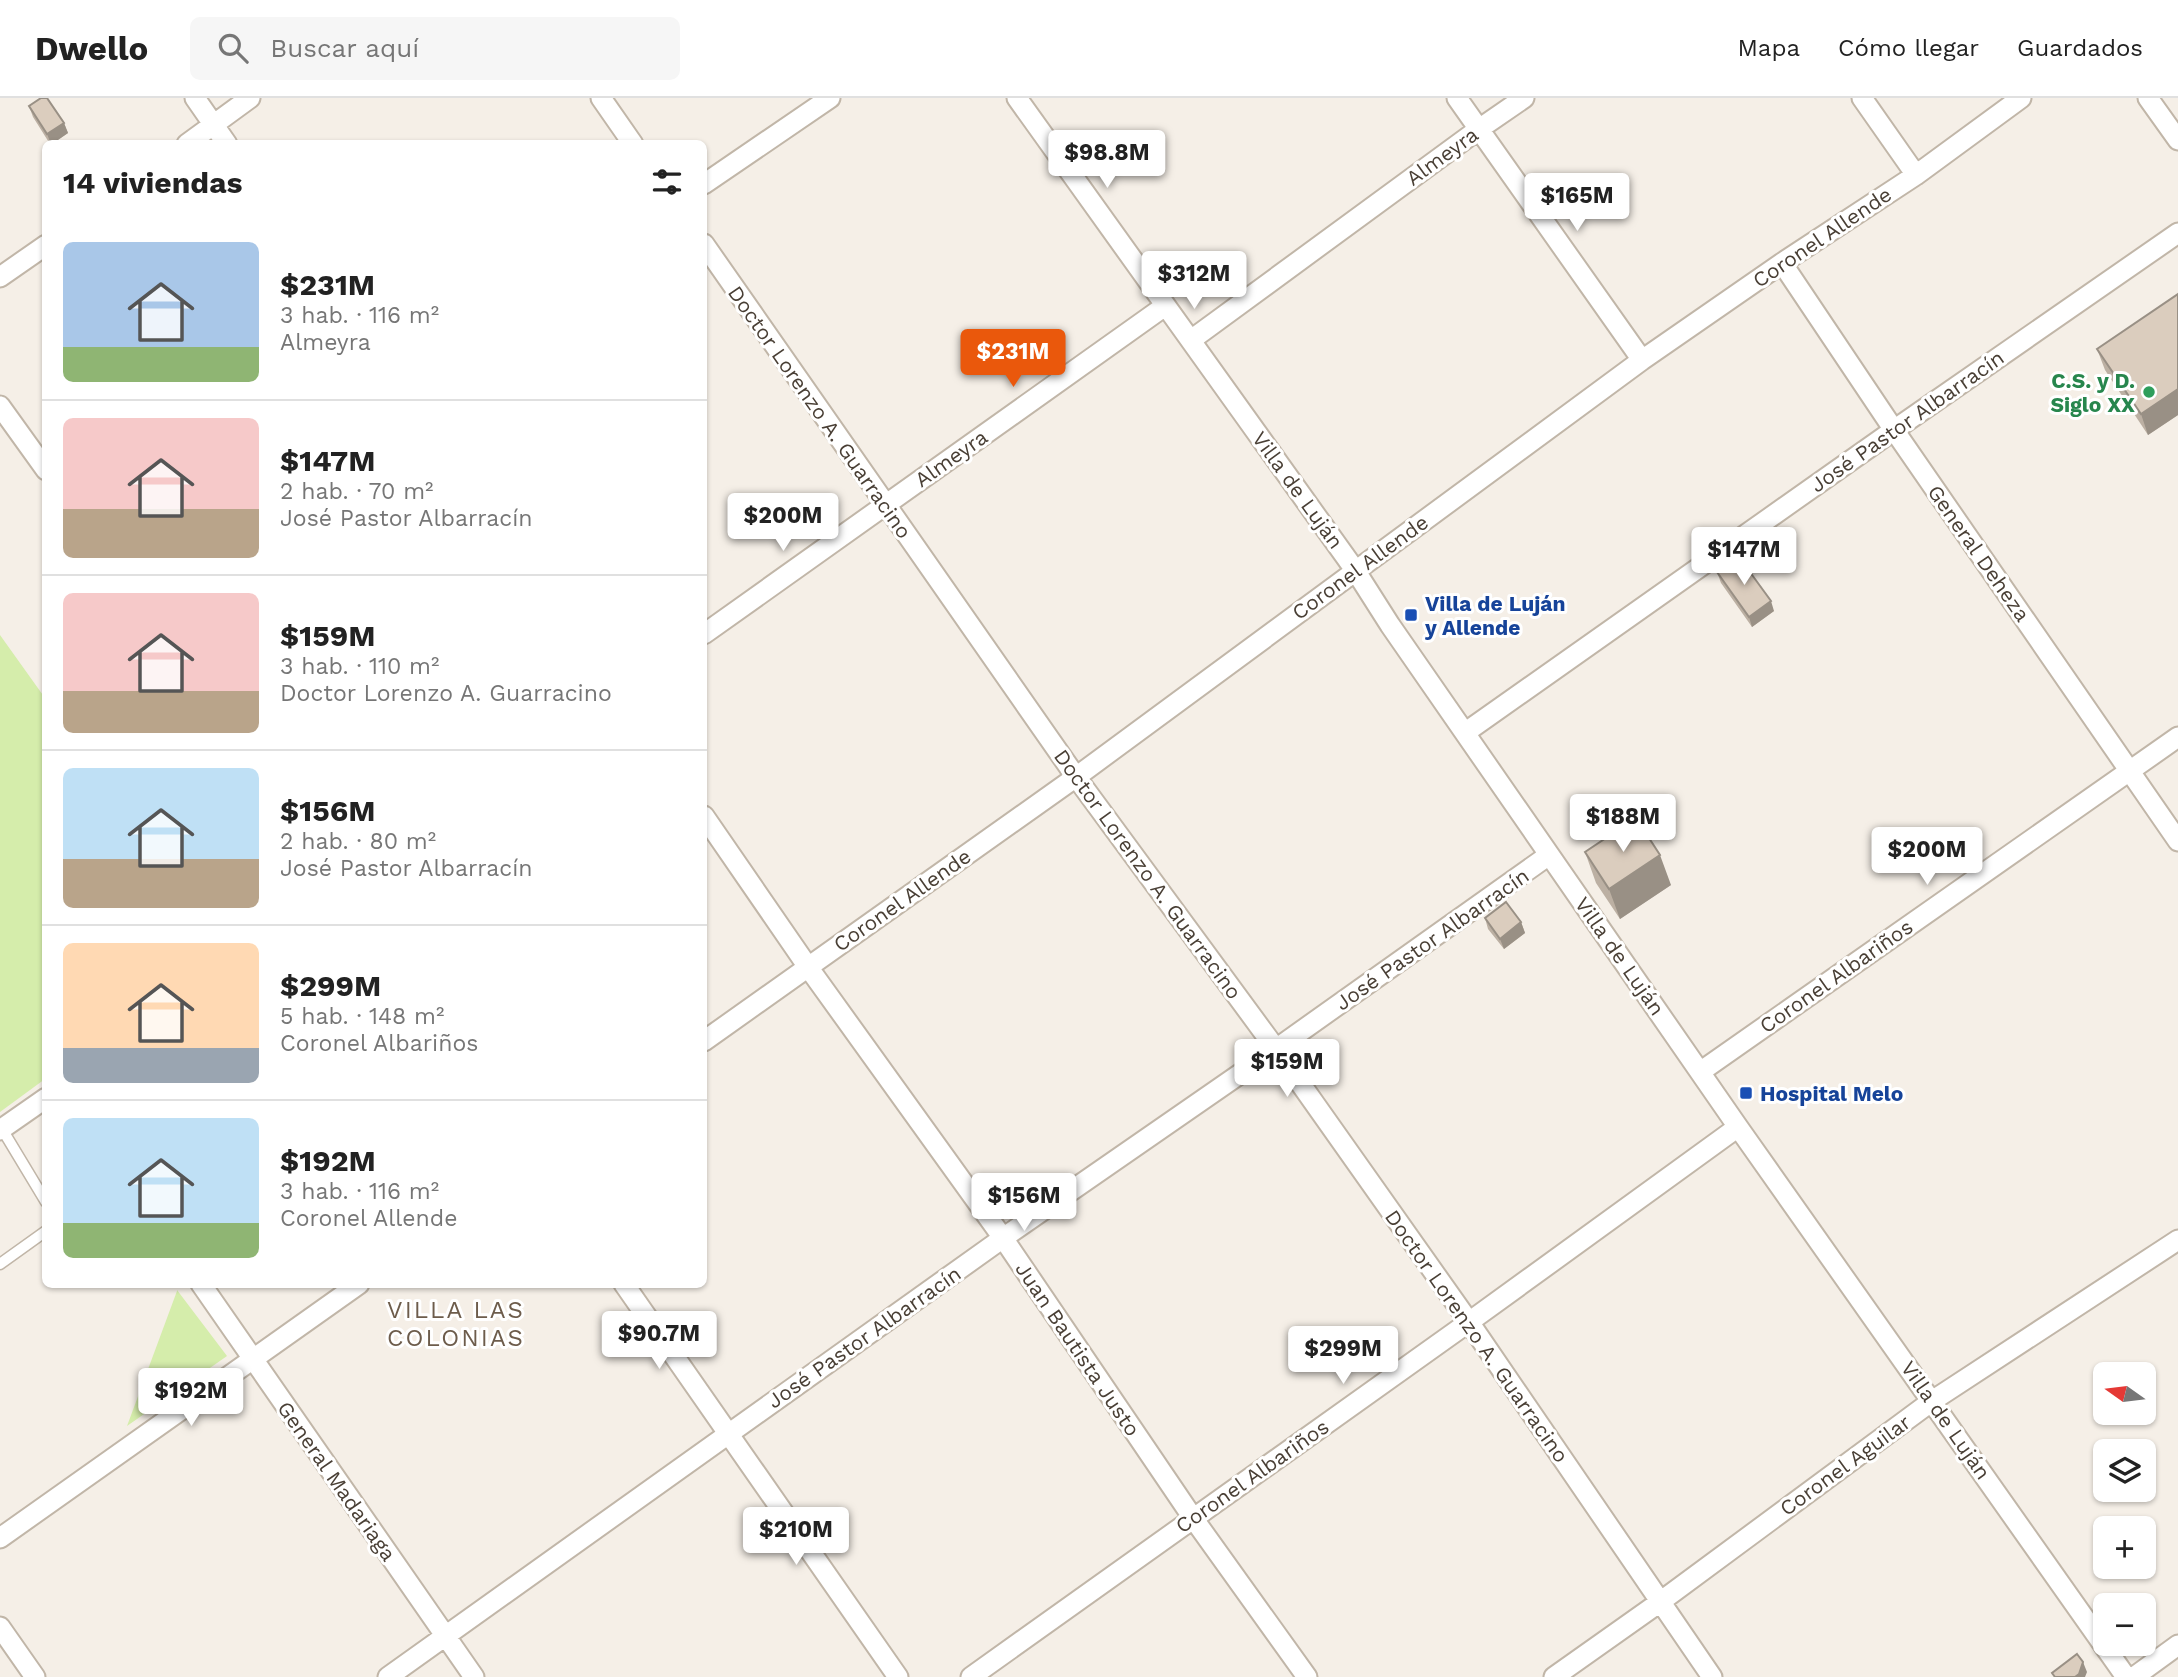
<!DOCTYPE html>
<html lang="es">
<meta charset="utf-8">
<style>
body{margin:0;font-family:"Work Sans",sans-serif;background:#f6f6f6;color:#222;height:100vh;display:flex;flex-direction:column;font-size:26px;white-space:nowrap}
*{box-sizing:border-box;margin:0}
p{font-size:23px;color:#767676}
.icon{flex:none;width:38px;height:38px;fill:none;stroke:currentColor;stroke-width:2;stroke-linecap:round;stroke-linejoin:round}
.map{position:relative;flex:1;overflow:hidden}
.panel{position:absolute;left:42px;top:42px;width:665px;height:1148px;display:flex;flex-direction:column;background:#fff;border-radius:10px;box-shadow:0 2px 5px #0004}
.panel>*{flex:none}
.needle{width:46px;rotate:284deg}
.buttons{position:absolute;left:2093px;top:1264px;display:grid;gap:14px}
.buttons a{display:grid;place-items:center;width:63px;height:63px;border-radius:10px;background:#fff;box-shadow:0 2px 5px #0004;font-size:35px}
.price{position:absolute;translate:-50% -60px;padding:0 16px;border-radius:7px;background:#fff;color:#222;font-size:23px;line-height:46px;filter:drop-shadow(0 2px 4px #0008)}
.price::after{content:'';position:absolute;left:50%;top:42px;width:21px;height:16px;margin-left:-10px;background:inherit;clip-path:polygon(0 0,100% 0,50% 100%)}
.price.current{background:#ea580c;color:#fff}
ul{padding:0;list-style:none}
li{display:flex;align-items:center;gap:21px;height:175px;padding:0 21px}
li+li{border-top:2px solid #e0e0e0}
li span{display:grid;place-items:center;flex:none;width:196px;height:140px;border-radius:10px;color:#555}
li>.icon{margin-inline-start:auto}
span .icon{width:84px;height:84px;fill:#fffc;stroke-width:1}
li b{font-size:30px}
h2{display:flex;justify-content:space-between;align-items:center;height:84px;padding:0 21px;font-size:30px}
header{display:flex;align-items:center;gap:42px;box-sizing:border-box;height:98px;padding:0 35px;background:#fff;border-bottom:2px solid #e0e0e0}
header strong{font-size:33px}
nav{display:flex;gap:38px;margin-inline-start:auto;font-size:24px}
.search{width:490px;height:63px;background:#f6f6f6;display:flex;align-items:center;gap:18px;box-sizing:border-box;padding:0 24px;border-radius:10px;color:#767676;font-size:26px}
.map>svg:first-child{display:block}
</style>
<header>
<strong>Dwello</strong>
<div class="search"><svg class="icon" aria-label="search" viewBox="0 0 24 24"><circle cx="10" cy="10" r="6"/><path d="M15 15l6 6"/></svg>Buscar aquí</div>
<nav><a>Mapa</a><a>Cómo llegar</a><a>Guardados</a></nav>
</header>
<div class="map">
<svg width="2178" height="1579" viewBox="0 0 2178 1579">
<rect width="100%" height="100%" fill="#f5efe7"/>
<!-- green -->
<path fill="#d5edab" d="M0,537L45,600V981L0,1014Z
M177,1192L227,1258L127,1328L177,1193Z"/>
<g fill="none" stroke-linecap="round" stroke-linejoin="round">
<!-- service casing -->
<g stroke="#c1b6a8" stroke-width="13">
<path id="service" d="M2,1031L46,1104
M0,1166L46,1133"/>
</g>
<!-- minor casing -->
<g stroke="#c1b6a8" stroke-width="23">
<path id="minor" d="M195,0L227,46
M601,0L633,46
M1017,0L1355,472L1390,527L1738,1029L2126,1579
M1457,0L1642,262
M1862,0L1916,77
M2148,0L2178,42
M187,46L250,0
M704,86L830,0
M704,146L1076,679L1276,951L1469,1224L1712,1579
M1782,165L1894,332L2178,743
M0,179L46,147
M1191,242L1479,31L1524,0
M0,308L46,372
M704,536L1165,208
M1466,634L1894,332L2178,135
M704,718L808,869L1003,1140L1193,1420L1307,1579
M704,943L1076,679L1642,262L1782,165L1916,77L2021,0
M1700,974L2178,639
M0,1032L46,1000
M201,1186L474,1579
M624,1186L898,1579
M0,1440L359,1186
M0,1529L35,1579
M388,1579L1003,1140L1276,951L1549,757
M971,1579L1469,1224L1738,1029
M1554,1579L1660,1504L1932,1303L2178,1142
M2134,1579L2178,1547"/>
</g>
<!-- service -->
<use href="#service" stroke="#fff" stroke-width="10"/>
<!-- minor -->
<use href="#minor" stroke="#fff" stroke-width="19"/>
</g>
<!-- wall -->
<path fill="#bcb0a3" d="M29,8L64,25L68,35L52,46H50L33,19Z
M2178,196V317L2148,337L2105,272L2097,251Z
M1717,474L1774,513L1752,529L1721,485Z
M1585,754L1671,787L1620,821L1596,785Z
M1485,820L1521,824L1525,835L1504,851L1488,831Z"/>
<!-- shaded-wall -->
<path fill="#999085" d="M64,25L68,35L52,46H51L47,36Z
M2178,291V317L2148,337L2141,316Z
M1771,503L1774,513L1752,529L1749,519Z
M1660,757L1671,787L1620,821L1609,791Z
M1521,824L1525,835L1504,851L1500,841Z
M2083,1564L2087,1574L2085,1579H2075Z"/>
<!-- building -->
<path fill="#dbcdbe" stroke="#999085" stroke-width="2" d="M41,0H47L64,25L47,36L29,8Z
M2178,196V291L2141,316L2097,251Z
M1739,459L1771,503L1749,519L1717,474Z
M1636,720L1660,757L1609,791L1585,754Z
M1506,804L1521,824L1500,841L1485,820Z
M2077,1556L2083,1564L2079,1576L2075,1579H2055L2052,1575Z"/>
<!-- markers -->
<circle fill="#2e9e5b" stroke="#fff" stroke-width="2.5" cx="2149" cy="294" r="7"/>
<g fill="#1a4fb4" stroke="#fff" stroke-width="2.5">
<rect x="1404" y="510" width="14" height="14" rx="3.5"/>
<rect x="1739" y="988" width="14" height="14" rx="3.5"/>
</g>
<g text-anchor="middle" dominant-baseline="central" stroke-width="6" stroke-linejoin="round" paint-order="stroke">
<!-- street labels -->
<g font-size="21" fill="#493f35" stroke="#fff">
<text transform="translate(1442 58) rotate(-36)">Almeyra</text>
<text transform="translate(1822 139) rotate(-34)">Coronel Allende</text>
<text transform="translate(820 314) rotate(55)">Doctor Lorenzo A. Guarracino</text>
<text transform="translate(1907 323) rotate(-35)">José Pastor Albarracín</text>
<text transform="translate(951 360) rotate(-35)">Almeyra</text>
<text transform="translate(1298 392) rotate(54)">Villa de Luján</text>
<text transform="translate(1979 455) rotate(55)">General Deheza</text>
<text transform="translate(1360 469) rotate(-36)">Coronel Allende</text>
<text transform="translate(1148 776) rotate(54)">Doctor Lorenzo A. Guarracino</text>
<text transform="translate(902 802) rotate(-35)">Coronel Allende</text>
<text transform="translate(1432 841) rotate(-35)">José Pastor Albarracín</text>
<text transform="translate(1620 858) rotate(55)">Villa de Luján</text>
<text transform="translate(1836 878) rotate(-35)">Coronel Albariños</text>
<text transform="translate(1477 1238) rotate(55)">Doctor Lorenzo A. Guarracino</text>
<text transform="translate(864 1239) rotate(-35)">José Pastor Albarracín</text>
<text transform="translate(1078 1251) rotate(56)">Juan Bautista Justo</text>
<text transform="translate(1946 1322) rotate(55)">Villa de Luján</text>
<text transform="translate(1845 1367) rotate(-36)">Coronel Aguilar</text>
<text transform="translate(1252 1378) rotate(-35)">Coronel Albariños</text>
<text transform="translate(337 1383) rotate(55)">General Madariaga</text>
</g>
<!-- leisure labels -->
<g font-size="21" font-weight="bold" fill="#27864d" stroke="#fff" text-anchor="end">
<text x="2135" y="282">C.S. y D.<tspan x="2135" dy="24">Siglo XX</tspan></text>
</g>
<!-- transit labels -->
<g font-size="21" font-weight="bold" fill="#164399" stroke="#fff" text-anchor="start">
<text x="1425" y="505">Villa de Luján<tspan x="1425" dy="24">y Allende</tspan></text>
<text x="1760" y="995">Hospital Melo</text>
</g>
<!-- quarter labels -->
<g font-size="24" letter-spacing="2" fill="#6d5c4b" stroke="#fff">
<text x="456" y="1212">VILLA LAS<tspan x="456" dy="28">COLONIAS</tspan></text>
</g>
</g>
</svg>
<div class="buttons">
<a><svg class="needle" viewBox="-14 -14 28 28"><path d="M0-13l5 13h-10z" fill="#e53935"/><path d="M0 13l5-13h-10z" fill="#767676"/></svg></a>
<a><svg class="icon" aria-label="layers" viewBox="0 0 24 24"><path d="M12 4l9 5-9 5-9-5zM3 14l9 5 9-5"/></svg></a>
<a>+</a>
<a>−</a>
</div>
<b class="price" style="left:1107px;top:92px">$98.8M</b>
<b class="price" style="left:1577px;top:135px">$165M</b>
<b class="price" style="left:1194px;top:213px">$312M</b>
<b class="price current" style="left:1013px;top:291px">$231M</b>
<b class="price" style="left:783px;top:455px">$200M</b>
<b class="price" style="left:1744px;top:489px">$147M</b>
<b class="price" style="left:1623px;top:756px">$188M</b>
<b class="price" style="left:1927px;top:789px">$200M</b>
<b class="price" style="left:1287px;top:1001px">$159M</b>
<b class="price" style="left:1024px;top:1135px">$156M</b>
<b class="price" style="left:659px;top:1273px">$90.7M</b>
<b class="price" style="left:1343px;top:1288px">$299M</b>
<b class="price" style="left:191px;top:1330px">$192M</b>
<b class="price" style="left:796px;top:1469px">$210M</b>
<section class="panel">
<h2>14 viviendas<svg class="icon" aria-label="filters" viewBox="0 0 24 24"><path d="M4 7h16M4 17h16"/><circle cx="9" cy="7" r="2"/><circle cx="15" cy="17" r="2"/></svg></h2>
<ul>
<li><span style="background:linear-gradient(#a9c7e8 75%,#8fb573 0)"><svg class="icon" aria-label="home" viewBox="0 0 24 24"><path d="M3 11l9-7 9 7M6 9v11h12V9"/></svg></span><div><b>$231M</b><p>3 hab. · 116 m²</p><p>Almeyra</p></div></li>
<li><span style="background:linear-gradient(#f6c9c9 65%,#b9a48a 0)"><svg class="icon" aria-label="home" viewBox="0 0 24 24"><path d="M3 11l9-7 9 7M6 9v11h12V9"/></svg></span><div><b>$147M</b><p>2 hab. · 70 m²</p><p>José Pastor Albarracín</p></div></li>
<li><span style="background:linear-gradient(#f6c9c9 70%,#b9a48a 0)"><svg class="icon" aria-label="home" viewBox="0 0 24 24"><path d="M3 11l9-7 9 7M6 9v11h12V9"/></svg></span><div><b>$159M</b><p>3 hab. · 110 m²</p><p>Doctor Lorenzo A. Guarracino</p></div></li>
<li><span style="background:linear-gradient(#bfe0f5 65%,#b9a48a 0)"><svg class="icon" aria-label="home" viewBox="0 0 24 24"><path d="M3 11l9-7 9 7M6 9v11h12V9"/></svg></span><div><b>$156M</b><p>2 hab. · 80 m²</p><p>José Pastor Albarracín</p></div></li>
<li><span style="background:linear-gradient(#ffd9b3 75%,#9aa5b1 0)"><svg class="icon" aria-label="home" viewBox="0 0 24 24"><path d="M3 11l9-7 9 7M6 9v11h12V9"/></svg></span><div><b>$299M</b><p>5 hab. · 148 m²</p><p>Coronel Albariños</p></div></li>
<li><span style="background:linear-gradient(#bfe0f5 75%,#8fb573 0)"><svg class="icon" aria-label="home" viewBox="0 0 24 24"><path d="M3 11l9-7 9 7M6 9v11h12V9"/></svg></span><div><b>$192M</b><p>3 hab. · 116 m²</p><p>Coronel Allende</p></div></li>
</ul>
</section>
</div>
